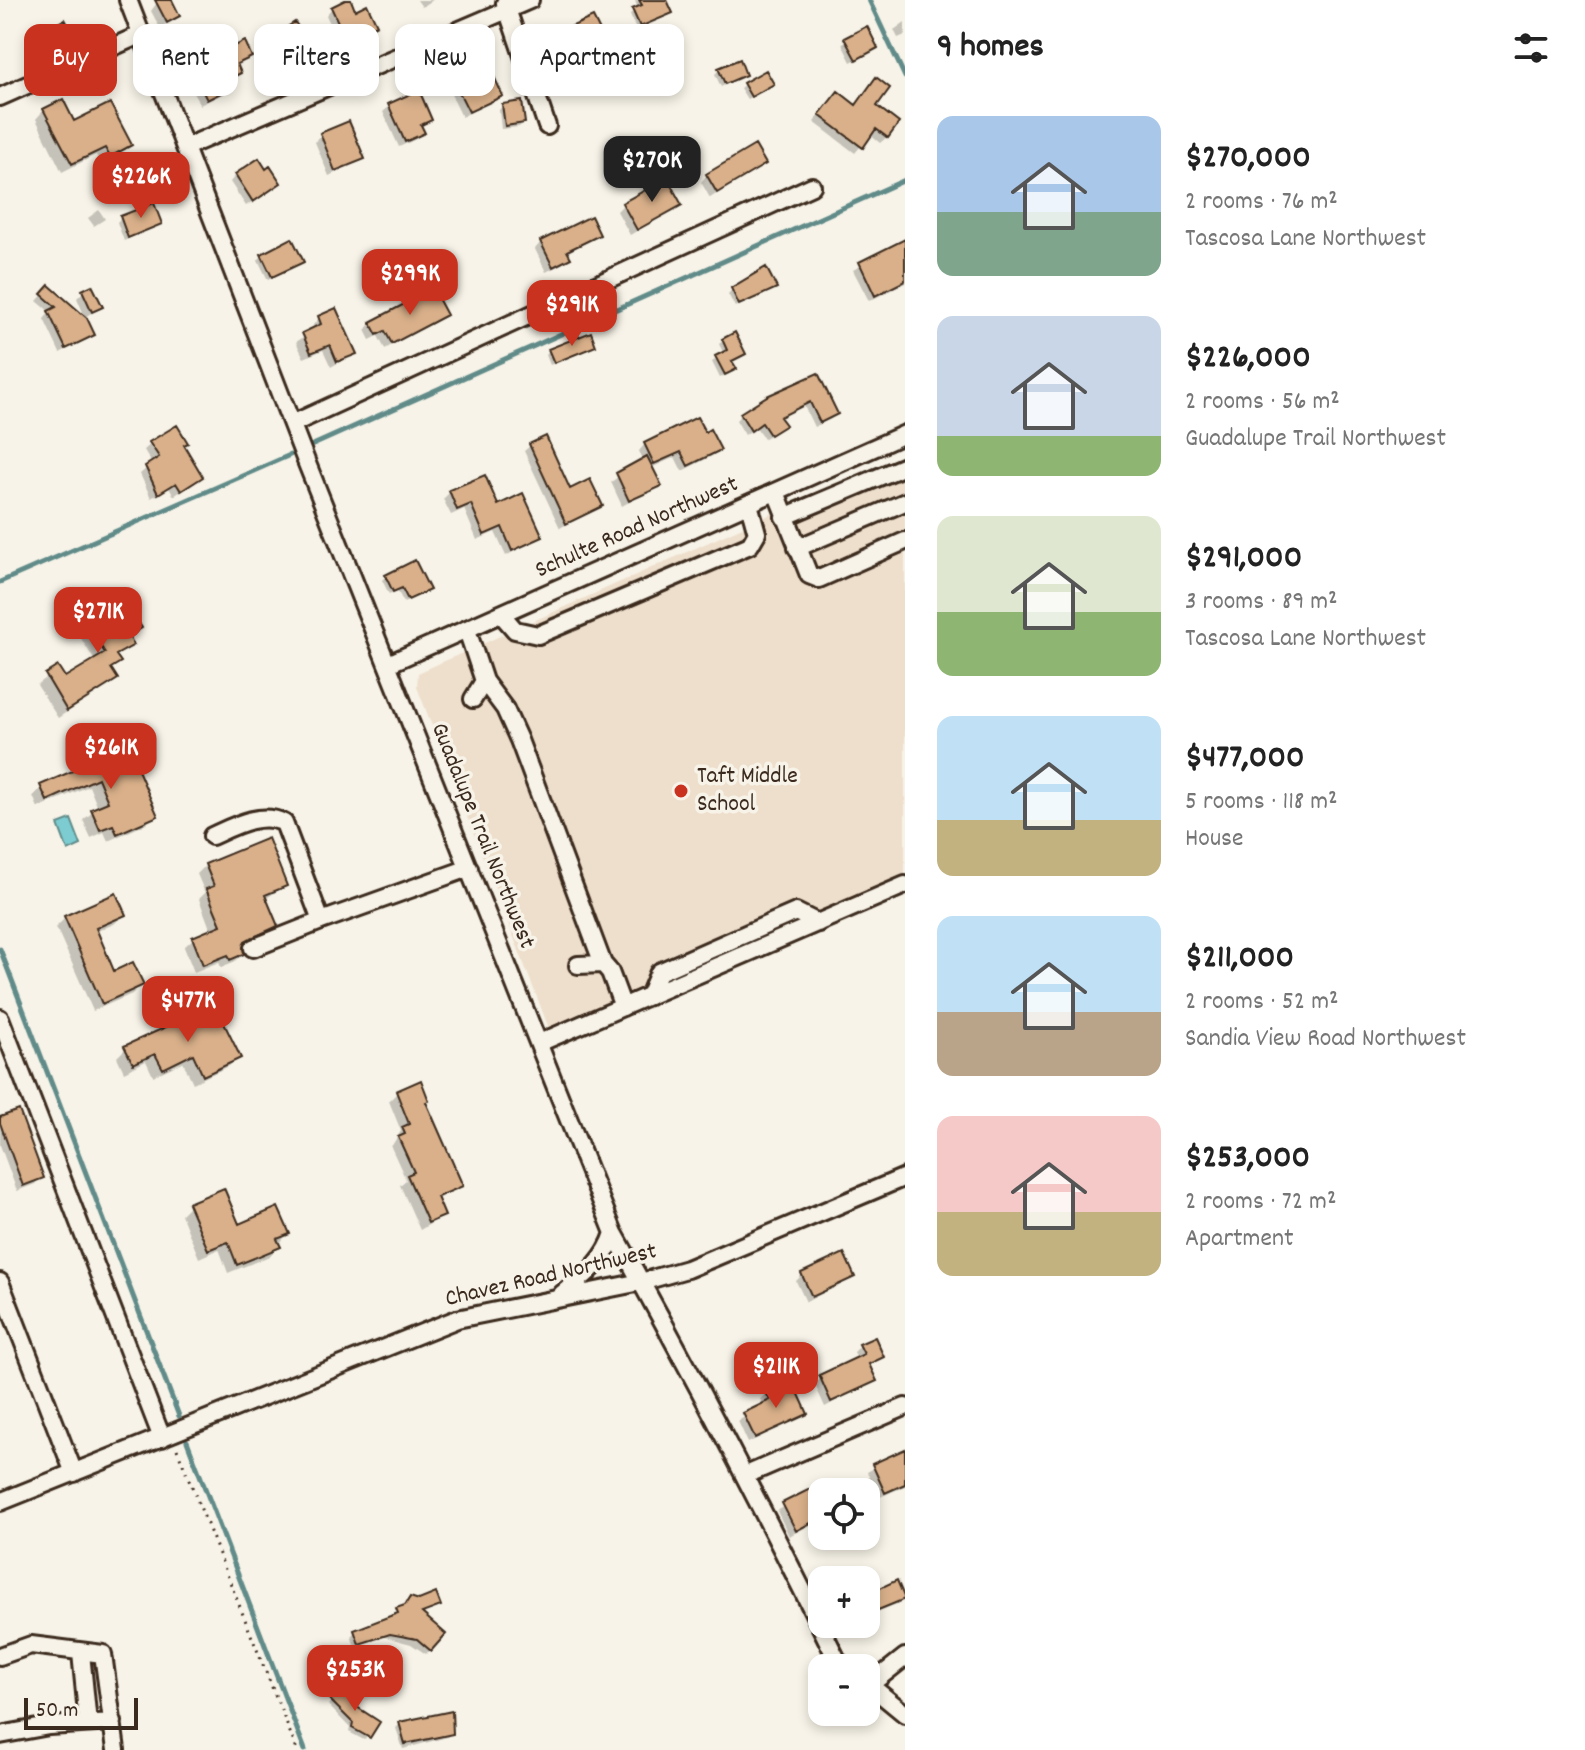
<!DOCTYPE html>
<meta charset="utf-8">
<style>
body{margin:0;font-family:Dekko,sans-serif;background:#f2f2f2;color:#222;height:100vh;display:flex;flex-direction:column;font-size:30px;white-space:nowrap}
*{box-sizing:border-box;margin:0}
p{font-size:26px;color:#767676}
.icon{flex:none;width:44px;height:44px;fill:none;stroke:currentColor;stroke-width:2;stroke-linecap:round;stroke-linejoin:round}
.map{position:relative;flex:1;overflow:hidden}
.details{display:flex;flex-direction:column;background:#fff;width:680px}
.details>*{flex:none}
.hud{position:absolute;left:24px;top:24px;width:760px;height:72px;display:flex;gap:16px}
.controls{position:absolute;left:808px;top:1478px;display:grid;gap:16px}
.controls a{display:grid;place-items:center;width:72px;height:72px;border-radius:16px;background:#fff;box-shadow:0 4px 12px #0003;font-size:40px}
.scale{position:absolute;left:24px;bottom:20px;width:114px;box-sizing:border-box;padding-left:8px;border:4px solid #3b2a1e;border-top:0;font-size:22px;line-height:28px;white-space:nowrap;color:#3b2a1e;-webkit-text-stroke:6px #f7f3e8;paint-order:stroke}
.price{position:absolute;translate:-50% -68px;padding:0 18px;border-radius:16px;background:#c8321e;color:#fff;font-size:26px;line-height:52px;filter:drop-shadow(0 2px 4px #0008)}
.price::after{content:'';position:absolute;left:50%;top:48px;width:24px;height:18px;margin-left:-12px;background:inherit;clip-path:polygon(0 0,100% 0,50% 100%)}
.price.current{background:#222;color:#fff}
ul{padding:0;list-style:none}
li{display:flex;align-items:center;gap:24px;height:200px;padding:0 32px}
li span{display:grid;place-items:center;flex:none;width:224px;height:160px;border-radius:16px;color:#555}
li>.icon{margin-inline-start:auto}
span .icon{width:96px;height:96px;fill:#fffc;stroke-width:1}
li b{font-size:34px}
h2{display:flex;justify-content:space-between;align-items:center;height:96px;padding:0 32px;font-size:34px}
.pill{padding:0 28px;border-radius:16px;background:#fff;box-shadow:0 4px 12px #0003;font-size:28px;line-height:72px}
.pill.current{background:#c8321e;color:#fff}
main{display:flex;flex:1;min-height:0}
.map>svg:first-child{display:block}
</style>
<main>
<div class="map">
<svg width="905" height="1750" viewBox="0 0 905 1750">
<rect width="100%" height="100%" fill="#f7f3e8"/>
<filter id="ink" filterUnits="userSpaceOnUse"><feTurbulence type="fractalNoise" baseFrequency=".0125" numOctaves="2"/><feDisplacementMap in="SourceGraphic" scale="16" xChannelSelector="R" yChannelSelector="G"/><feConvolveMatrix kernelMatrix="1 2 1 2 8 2 1 2 1" color-interpolation-filters="sRGB"/></filter>
<g filter="url(#ink)">
<!-- built -->
<path fill="#eedfcc" d="M905,454V895L555,1044L417,687L418,673Z"/>
<!-- water -->
<path fill="#7bccd1" stroke="#618b89" stroke-width="2" d="M71,819L81,845L68,851L58,824Z"/>
<!-- shadow -->
<path fill="#0003" d="M159,0H172L178,16L160,28L151,11Z
M417,0H433L422,7Z
M665,0L671,13L636,30L630,15L638,9L635,1Z
M332,8L354,12L374,25L340,45L326,15Z
M592,19L601,39L555,64L546,44Z
M905,22V35L898,38L894,30Z
M295,25L314,50L289,66L272,41Z
M32,39L75,41L38,62L28,43Z
M846,40L876,48L851,62L842,44Z
M182,51L207,61L250,57L236,67L238,73L228,81L231,87L224,93L200,105L176,57Z
M719,70L744,74L721,87L715,74Z
M452,77L500,95L462,117L446,84Z
M744,85L768,87L747,99L740,88Z
M831,100L855,107H874L887,137L880,143L870,135L855,153L814,122Z
M390,106L430,120L420,128L423,133L416,139L399,147L383,112Z
M503,106L523,123L519,127L501,129L499,110Z
M44,110L74,124L130,145L101,164L96,155L62,172L36,119Z
M321,135L362,159L329,176L315,142Z
M764,164L710,198L701,182L707,175Z
M236,175L279,183L246,206L230,182Z
M623,205H680L630,235L617,211Z
M99,210L105,219L94,226L88,218Z
M121,218L160,224L124,241L117,222Z
M598,235L566,253L568,258L562,264L546,272L535,249L541,242Z
M902,243L905,283L869,301L853,270Z
M262,256L301,261L268,280L258,260Z
M774,287L735,307L728,294L732,290Z
M49,288L93,334L60,353L44,319L50,312L37,301Z
M83,292L100,307L85,317L77,298Z
M445,315L385,349L378,336L370,340L365,330L372,323Z
M319,318L354,353L331,367L323,350L304,358L296,342L315,330L313,325Z
M723,341L744,353L731,362L734,369L720,378L712,362L724,354L719,344Z
M594,345L550,365L546,355L550,351Z
M817,376L836,413L831,419L814,427L804,406L779,418L783,425L764,439L756,427L745,435L736,420L741,415L768,398Z
M704,435L718,449L712,456L682,471L675,457L651,468L659,485L622,506L611,482L643,460L639,451L645,444Z
M151,444L182,446L201,477L174,496L169,488L151,498L140,474L152,464L144,450Z
M530,446L569,492L600,505L560,528L524,451Z
M450,492L497,507L540,536L506,556L495,532L477,540L464,509L451,515L443,499Z
M386,576L427,589L404,603L397,590L389,594L382,580Z
M86,623L140,628L128,639L131,644L115,657L118,662L110,671L115,679L58,718L37,685L58,669L65,680L95,661L77,632Z
M127,750L155,815L146,824L108,841L104,832L91,838L83,820L98,808L89,786L38,808L33,796L42,787Z
M206,865L285,886L265,899L275,926L267,935L242,946V954L233,963L221,968L219,962L194,972L184,947L193,939L211,931L199,899L205,893L197,874Z
M123,915L114,924L95,932L113,973L141,985L132,994L93,1011L56,927L65,918Z
M206,1026L238,1057L229,1066L193,1083L183,1062L153,1076L146,1061L124,1072L117,1057L126,1048Z
M397,1093L424,1103L460,1185L436,1200L443,1216L420,1230L400,1185L406,1180L391,1147L401,1131L389,1101Z
M0,1120L41,1177L35,1184L17,1191L0,1145Z
M190,1205L238,1226L287,1234L270,1256L228,1273L219,1249L199,1258L181,1214Z
M802,1275L853,1277L806,1302L796,1281Z
M860,1346L881,1357L868,1366L874,1380L825,1407L814,1383L857,1359L854,1352Z
M767,1393L806,1414L748,1443L738,1421L763,1406L760,1399Z
M905,1451V1486L878,1498L867,1472Z
M819,1486L822,1519L789,1536L777,1511Z
M850,1572L854,1580H836Z
M866,1592H875L903,1598L897,1604L866,1616Z
M438,1605L421,1615L444,1634L426,1654L411,1644L385,1637L355,1646L351,1636L355,1632L394,1617L397,1610Z
M344,1689L368,1736L364,1740L349,1732L350,1728L328,1705Z
M450,1713L451,1733L447,1737L403,1749L396,1728L400,1724Z"/>
<g fill="none" stroke-linecap="round" stroke-linejoin="round">
<!-- stream -->
<path stroke="#618b89" stroke-width="5" d="M869,0L905,77
M313,445L905,180
M0,582L290,455
M0,949L179,1416
M187,1441L305,1750"/>
</g>
<!-- building -->
<path fill="#d9b08a" stroke="#3b2a1e" stroke-width="2" d="M155,0H172L180,16L167,23Z
M345,0H351L355,10L367,4L377,25L346,40L331,7Z
M639,0H667L673,13L640,27L632,9L642,5Z
M593,17L604,39L562,59L552,35Z
M65,19L77,41L43,60L31,38Z
M295,22L303,34L309,29L321,47L294,64L275,35Z
M867,26L878,48L856,60L844,38Z
M199,40L208,59L245,41L252,57L237,64L241,73L229,79L233,87L207,100L181,49Z
M486,59L503,96L469,112L451,76Z
M740,59L746,75L725,84L718,68Z
M766,70L774,84L751,97L743,83Z
M876,77L890,88L877,106L899,123L888,138L876,129L863,148L819,115L838,91L856,105Z
M419,90L432,120L421,125L425,133L405,142L388,104Z
M63,99L74,121L110,103L132,145L110,157L105,148L72,164L43,109Z
M522,101L525,123L505,126L502,104Z
M349,121L365,159L335,171L320,133Z
M755,145L766,164L717,193L706,174Z
M259,158L266,169L270,166L281,183L253,202L235,174Z
M667,178L682,205L637,230L622,203Z
M154,203L162,224L128,238L120,216Z
M591,216L600,235L567,251L571,258L553,267L540,241Z
M292,238L304,262L272,277L261,254Z
M905,239V281L875,296L859,262Z
M766,267L777,288L739,305L731,288Z
M49,285L87,318L95,335L66,349L48,311L56,307L41,294Z
M92,285L103,307L92,312L82,290Z
M433,289L447,315L392,344L385,331L377,335L370,322Z
M336,308L357,354L337,362L330,345L311,353L302,333L321,324L318,316Z
M591,332L596,346L554,363L548,349Z
M735,332L746,354L732,361L737,369L725,375L715,356L727,350L722,339Z
M818,373L838,414L820,423L810,402L780,417L786,425L770,435L762,423L751,431L740,413L767,396Z
M697,417L705,432L710,429L721,450L688,466L681,452L654,464L644,443Z
M177,425L188,443L184,445L203,477L181,491L176,483L158,494L145,466L159,457L149,442Z
M546,436L570,489L590,479L603,506L566,524L529,444Z
M647,456L662,486L629,501L616,473Z
M485,475L498,505L523,493L543,537L512,551L502,527L484,535L471,504L457,510L449,490Z
M415,560L430,590L408,600L402,588L393,592L385,575Z
M123,597L142,628L129,636L134,645L116,655L121,662L111,668L118,679L67,711L45,674L58,666L65,677L105,653L85,621Z
M128,747L158,816L117,834L113,825L100,830L91,809L108,802L98,778L47,801L40,785Z
M268,838L287,886L265,895L278,926L245,941L244,954L230,960L228,955L203,965L192,937L221,925L206,889L214,886L205,864Z
M116,893L126,915L96,928L114,971L133,962L144,985L102,1004L64,916Z
M201,1011L207,1023L221,1017L241,1058L203,1076L193,1054L163,1069L155,1054L133,1064L124,1046Z
M421,1080L429,1101L426,1102L463,1186L437,1197L445,1216L428,1223L407,1175L414,1172L398,1137L405,1134L402,1127L409,1124L396,1091Z
M19,1110L44,1178L23,1186L0,1123V1117Z
M224,1188L239,1224L278,1207L290,1234L277,1239L281,1247L237,1265L228,1242L208,1250L188,1203Z
M844,1253L855,1277L812,1297L801,1273Z
M875,1337L884,1357L869,1364L877,1381L831,1402L819,1375L864,1354L859,1344Z
M792,1379L808,1414L755,1438L743,1413L770,1400L765,1391Z
M905,1449V1484L885,1493L872,1464Z
M822,1483V1517L796,1531L782,1503Z
M866,1571L876,1590L897,1580L905,1599L866,1615Z
M436,1593L441,1606L422,1613L446,1634L431,1651L417,1639L390,1634L359,1644L354,1630L398,1613L396,1608L405,1605L410,1597L419,1600Z
M344,1687L358,1701L354,1705L380,1722L370,1738L352,1728L353,1723L330,1700Z
M452,1711L453,1734L405,1744L399,1722Z"/>
<g fill="none" stroke-linecap="round" stroke-linejoin="round">
<!-- minor casing -->
<g stroke="#3b2a1e" stroke-width="22">
<path id="minor" d="M128,0L306,461L614,1233C694,1376 769,1521 841,1668
M505,3L547,126
M0,97L142,34
M186,147L530,0
M292,424L812,186
M776,492L809,575L819,579L905,541
M784,517L905,466
M797,548L905,502
M502,615L515,630L538,635L750,545L757,533L749,504
M467,630L484,681L473,699
M388,664L905,434
M484,681L505,709L519,740L603,964
M212,836C234,826 261,811 284,823L321,921L469,868
M253,948L321,921
M578,965L603,964L610,972L623,1007
M649,996L659,972L796,912L818,923
M0,1018L162,1438
M539,1043L905,885
M0,1282L74,1473
M562,1294C585,1275 605,1262 614,1233
M746,1475L905,1407
M0,1502L457,1319L641,1282L687,1269L905,1177
M81,1653L88,1723
M0,1656L31,1645L103,1654L116,1750
M866,1682L905,1714
M871,1684L905,1657
M0,1735L49,1726L113,1722"/>
</g>
<!-- path -->
<path stroke="#3b2a1e" stroke-width="3" stroke-dasharray="2 6" stroke-linecap="butt" d="M177,1449L297,1750"/>
<!-- minor -->
<use href="#minor" stroke="#f7f3e8" stroke-width="16"/>
</g>
</g>
<!-- markers -->
<circle fill="#c8321e" stroke="#f7f3e8" stroke-width="3" cx="681" cy="791" r="8"/>
<g text-anchor="middle" dominant-baseline="central" stroke-width="7" stroke-linejoin="round" paint-order="stroke">
<!-- street labels -->
<g font-size="24" fill="#3b2a1e" stroke="#f7f3e8">
<text transform="translate(637 528) rotate(-24)">Schulte Road Northwest</text>
<text transform="translate(482 836) rotate(68)">Guadalupe Trail Northwest</text>
<text transform="translate(551 1276) rotate(-13)">Chavez Road Northwest</text>
</g>
<!-- poi labels -->
<g font-size="24" fill="#3b2a1e" stroke="#f7f3e8" text-anchor="start">
<text x="697" y="777">Taft Middle<tspan x="697" dy="28">School</tspan></text>
</g>
</g>
</svg>
<div class="controls">
<a><svg class="icon" aria-label="locate" viewBox="0 0 24 24"><circle cx="12" cy="12" r="6"/><path d="M12 2v4M12 18v4M2 12h4M18 12h4"/></svg></a>
<a>+</a>
<a>−</a>
</div>
<div class="scale">50 m</div>
<b class="price current" style="left:652px;top:204px">$270K</b>
<b class="price" style="left:141px;top:220px">$226K</b>
<b class="price" style="left:410px;top:317px">$299K</b>
<b class="price" style="left:572px;top:348px">$291K</b>
<b class="price" style="left:98px;top:655px">$271K</b>
<b class="price" style="left:111px;top:791px">$261K</b>
<b class="price" style="left:188px;top:1044px">$477K</b>
<b class="price" style="left:776px;top:1410px">$211K</b>
<b class="price" style="left:355px;top:1713px">$253K</b>
<div class="hud">
<a class="pill current">Buy</a>
<a class="pill">Rent</a>
<a class="pill">Filters</a>
<a class="pill">New</a>
<a class="pill">Apartment</a>
</div>
</div>
<section class="details">
<h2>9 homes<svg class="icon" aria-label="filters" viewBox="0 0 24 24"><path d="M4 7h16M4 17h16"/><circle cx="9" cy="7" r="2"/><circle cx="15" cy="17" r="2"/></svg></h2>
<ul>
<li><span style="background:linear-gradient(#a9c7e8 60%,#7fa58c 0)"><svg class="icon" aria-label="home" viewBox="0 0 24 24"><path d="M3 11l9-7 9 7M6 9v11h12V9"/></svg></span><div><b>$270,000</b><p>2 rooms · 76 m²</p><p>Tascosa Lane Northwest</p></div></li>
<li><span style="background:linear-gradient(#c9d6e8 75%,#8fb573 0)"><svg class="icon" aria-label="home" viewBox="0 0 24 24"><path d="M3 11l9-7 9 7M6 9v11h12V9"/></svg></span><div><b>$226,000</b><p>2 rooms · 56 m²</p><p>Guadalupe Trail Northwest</p></div></li>
<li><span style="background:linear-gradient(#dfe7d0 60%,#8fb573 0)"><svg class="icon" aria-label="home" viewBox="0 0 24 24"><path d="M3 11l9-7 9 7M6 9v11h12V9"/></svg></span><div><b>$291,000</b><p>3 rooms · 89 m²</p><p>Tascosa Lane Northwest</p></div></li>
<li><span style="background:linear-gradient(#bfe0f5 65%,#c2b280 0)"><svg class="icon" aria-label="home" viewBox="0 0 24 24"><path d="M3 11l9-7 9 7M6 9v11h12V9"/></svg></span><div><b>$477,000</b><p>5 rooms · 118 m²</p><p>House</p></div></li>
<li><span style="background:linear-gradient(#bfe0f5 60%,#b9a48a 0)"><svg class="icon" aria-label="home" viewBox="0 0 24 24"><path d="M3 11l9-7 9 7M6 9v11h12V9"/></svg></span><div><b>$211,000</b><p>2 rooms · 52 m²</p><p>Sandia View Road Northwest</p></div></li>
<li><span style="background:linear-gradient(#f6c9c9 60%,#c2b280 0)"><svg class="icon" aria-label="home" viewBox="0 0 24 24"><path d="M3 11l9-7 9 7M6 9v11h12V9"/></svg></span><div><b>$253,000</b><p>2 rooms · 72 m²</p><p>Apartment</p></div></li>
</ul>
</section>
</main>
